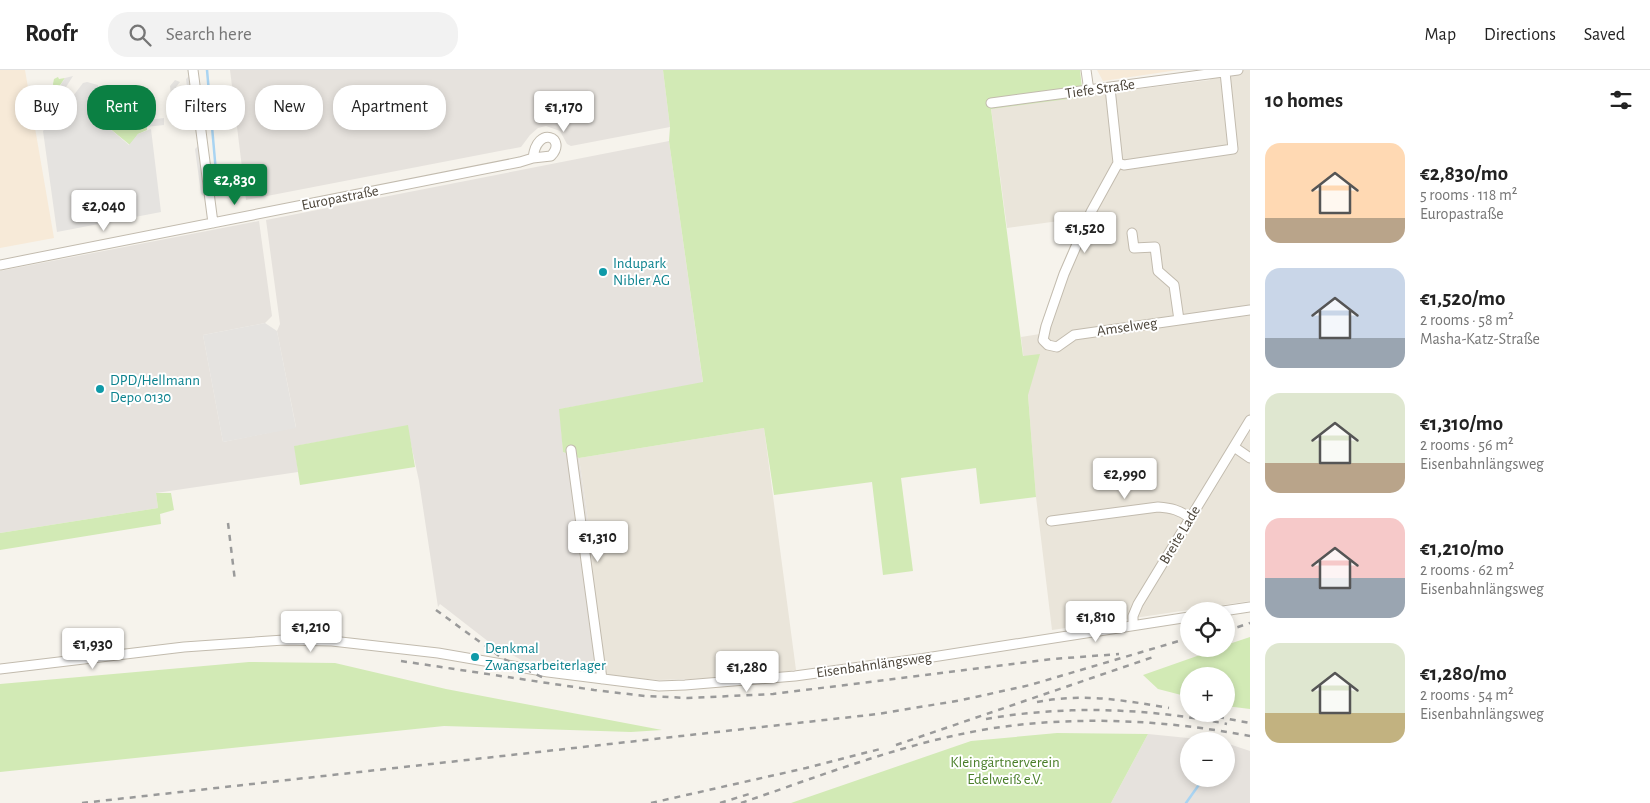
<!DOCTYPE html>
<meta charset="utf-8">
<style>
body{margin:0;font-family:"Alegreya Sans",sans-serif;background:#f2f2f2;color:#222;height:100vh;display:flex;flex-direction:column;font-size:19px;white-space:nowrap}
*{box-sizing:border-box;margin:0}
p{font-size:16px;color:#767676}
.icon{flex:none;width:28px;height:28px;fill:none;stroke:currentColor;stroke-width:2;stroke-linecap:round;stroke-linejoin:round}
.map{position:relative;flex:1;overflow:hidden}
.sheet{display:flex;flex-direction:column;background:#fff;width:400px}
.sheet>*{flex:none}
.hud{position:absolute;left:15px;top:15px;width:475px;height:45px;display:flex;gap:10px}
.buttons{position:absolute;left:1180px;top:532px;display:grid;gap:10px}
.buttons a{display:grid;place-items:center;width:55px;height:55px;border-radius:50%;background:#fff;box-shadow:0 2px 8px #0003;font-size:25px}
.price{position:absolute;translate:-50% -42px;padding:0 11px;border-radius:5px;background:#fff;color:#222;font-size:16px;line-height:32px;filter:drop-shadow(0 1px 2px #0008)}
.price::after{content:'';position:absolute;left:50%;top:30px;width:15px;height:11px;margin-left:-8px;background:inherit;clip-path:polygon(0 0,100% 0,50% 100%)}
.price.active{background:#0b8043;color:#fff}
ul{padding:0;list-style:none}
li{display:flex;align-items:center;gap:15px;height:125px;padding:0 15px}
li span{display:grid;place-items:center;flex:none;width:140px;height:100px;border-radius:15px;color:#555}
li>.icon{margin-inline-start:auto}
span .icon{width:60px;height:60px;fill:#fffc;stroke-width:1}
li b{font-size:21px}
h2{display:flex;justify-content:space-between;align-items:center;height:60px;padding:0 15px;font-size:21px}
.tag{padding:0 18px;border-radius:20px;background:#fff;box-shadow:0 2px 8px #0003;font-size:18px;line-height:45px}
.tag.active{background:#0b8043;color:#fff}
header{display:flex;align-items:center;gap:30px;box-sizing:border-box;height:70px;padding:0 25px;background:#fff;border-bottom:1px solid #e0e0e0}
header strong{font-size:24px}
nav{display:flex;gap:28px;margin-inline-start:auto;font-size:18px}
.search{width:350px;height:45px;background:#f2f2f2;display:flex;align-items:center;gap:12px;box-sizing:border-box;padding:0 18px;border-radius:20px;color:#767676;font-size:19px}
main{display:flex;flex:1;min-height:0}
.map>svg:first-child{display:block}
</style>
<header>
<strong>Roofr</strong>
<div class="search"><svg class="icon" aria-label="search" viewBox="0 0 24 24"><circle cx="10" cy="10" r="6"/><path d="M15 15l6 6"/></svg>Search here</div>
<nav><a>Map</a><a>Directions</a><a>Saved</a></nav>
</header>
<main>
<div class="map">
<svg width="1250" height="733" viewBox="0 0 1250 733">
<rect width="100%" height="100%" fill="#f6f3ec"/>
<!-- residential -->
<path fill="#eae5da" d="M1209,0H1250V531L1052,560L1036,427L1028,325L1021,267L1040,264L1039,260L1058,204L1082,148L1007,158L991,38L1210,10Z
M764,358L796,600L751,607L659,610L604,606L598,573L590,464L579,388Z"/>
<!-- commercial -->
<path fill="#f7ead8" d="M0,0H25L54,168L0,178Z
M1097,0H1178L1103,11Z"/>
<!-- industrial -->
<path fill="#e6e2dd" d="M230,0H663L670,57L571,76L567,74L560,61L546,56L538,58L530,65L521,77L246,130Z
M669,71L703,313L560,339L563,382L579,388L590,464L598,574V606L546,599L525,592L489,572L440,534L438,537L419,411L407,356L295,376L298,402L156,423L158,438L0,463V201L259,151L272,246L265,253L203,265L223,372L296,357L277,261L280,254L266,150Z
M1148,664L1218,671H1189V709H1226V673L1250,681V733H1111Z"/>
<!-- green -->
<path fill="#d2eab5" d="M663,0H1080L1083,27L991,39L1023,286L1040,284L1028,325L1036,427L980,434L976,398L901,408L913,501L883,505L872,412L774,425L764,358L579,388L563,382L559,339L703,312L669,71L670,57Z
M58,7L59,9L65,8L56,21L61,25L58,28H56L53,14L54,9Z
M103,49H108L109,53L113,57H122L123,52L130,53L129,59L135,60L136,58L147,57V60L138,64L130,75L103,53Z
M408,355L415,397L300,415L294,376Z
M156,423H171L174,440L160,444L161,454L0,480V463L158,438Z
M1250,567V639L1226,636V606H1189V627L1158,619L1143,605L1217,579H1226V575Z
M249,592L335,593L446,619L662,660L631,662L444,656L0,702V614Z
M1057,663L1148,664L1111,733H791L971,671Z"/>
<!-- parking -->
<path fill="#e5e3e0" d="M73,6L61,25L56,22L65,8Z
M189,6L194,49L191,46L186,9Z
M175,10L180,12L176,17L180,48L173,45L170,16Z
M87,12L98,15L103,53L129,75L138,64L151,59L161,142L57,162L43,61L64,38L83,13Z
M139,29L143,30L140,51L164,48V55L136,58Z
M198,76L204,126L201,124L195,79Z
M265,253L277,261L296,358L223,372L203,265Z"/>
<g fill="none" stroke-linecap="round" stroke-linejoin="round">
<!-- stream -->
<path stroke="#a9d4f2" stroke-width="2.5" d="M207,0L218,125
M1186,733L1203,709"/>
<!-- minor casing -->
<g stroke="#c2bbae" stroke-width="11">
<path id="minor" d="M193,0L213,153
M1086,0L1089,21
M1110,18L1118,93L1091,142L1064,204L1046,256L1043,270L1048,275L1057,277L1074,265L1250,240
M991,33L1238,0
M1118,93L1124,95L1233,79L1225,2
M1132,163L1134,178L1155,177L1158,201L1174,215L1179,250
M0,195L520,92L533,88L551,86C568,68 537,54 533,88
M1234,377L1250,388
M571,380L602,609
M1051,451L1158,437C1171,438 1180,440 1190,448
M1223,541L1250,537
M1133,555V546L1138,534L1250,350
M0,599L184,577L284,570L332,571L438,583L548,602L659,616L685,615L795,606L926,588L1189,547"/>
</g>
<!-- minor -->
<use href="#minor" stroke="#fff" stroke-width="9"/>
<!-- rail -->
<path stroke="#9a9a9a" stroke-width="2.5" stroke-dasharray="6 6" stroke-linecap="butt" d="M228,453L235,511
M436,540L502,588L546,609
M1226,561L1250,553
M401,591L594,620L645,626L688,628L773,624L1053,589L1119,584
M1037,632C1083,623 1123,630 1169,638
M1218,647L1250,653
M986,649C1066,635 1147,638 1227,654
M896,675L1156,586
M82,733L878,644L962,630L1030,615L1189,568
M651,733L806,698L884,678
M720,733L749,724
M741,733C826,704 919,667 1009,656C1090,646 1171,651 1250,666"/>
</g>
<!-- markers -->
<g fill="#0f9aa8" stroke="#fff" stroke-width="2">
<circle cx="603" cy="202" r="5"/>
<circle cx="100" cy="319" r="5"/>
<circle cx="475" cy="587" r="5"/>
</g>
<g text-anchor="middle" dominant-baseline="central" stroke-width="4" stroke-linejoin="round" paint-order="stroke">
<!-- street labels -->
<g font-size="15" fill="#4b4439" stroke="#fff">
<text transform="translate(1100 19) rotate(-8)">Tiefe Straße</text>
<text transform="translate(340 128) rotate(-11)">Europastraße</text>
<text transform="translate(1127 257) rotate(-8)">Amselweg</text>
<text transform="translate(1180 465) rotate(-59)">Breite Lade</text>
<text transform="translate(874 595) rotate(-8)">Eisenbahnlängsweg</text>
</g>
<!-- culture labels -->
<g font-size="15" fill="#0d838f" stroke="#fff" text-anchor="start">
<text x="613" y="193">Indupark<tspan x="613" dy="17">Nibler AG</tspan></text>
<text x="110" y="310">DPD/Hellmann<tspan x="110" dy="17">Depo 0130</tspan></text>
<text x="485" y="578">Denkmal<tspan x="485" dy="17">Zwangsarbeiterlager</tspan></text>
</g>
<!-- park labels -->
<g font-size="15" fill="#4a7f2a" stroke="#fff">
<text x="1005" y="692">Kleingärtnerverein<tspan x="1005" dy="17">Edelweiß e.V.</tspan></text>
</g>
</g>
</svg>
<div class="buttons">
<a><svg class="icon" aria-label="locate" viewBox="0 0 24 24"><circle cx="12" cy="12" r="6"/><path d="M12 2v4M12 18v4M2 12h4M18 12h4"/></svg></a>
<a>+</a>
<a>−</a>
</div>
<b class="price" style="left:564px;top:63px">€1,170</b>
<b class="price active" style="left:235px;top:136px">€2,830</b>
<b class="price" style="left:104px;top:162px">€2,040</b>
<b class="price" style="left:1085px;top:184px">€1,520</b>
<b class="price" style="left:1125px;top:430px">€2,990</b>
<b class="price" style="left:598px;top:493px">€1,310</b>
<b class="price" style="left:1096px;top:573px">€1,810</b>
<b class="price" style="left:311px;top:583px">€1,210</b>
<b class="price" style="left:93px;top:600px">€1,930</b>
<b class="price" style="left:747px;top:623px">€1,280</b>
<div class="hud">
<a class="tag">Buy</a>
<a class="tag active">Rent</a>
<a class="tag">Filters</a>
<a class="tag">New</a>
<a class="tag">Apartment</a>
</div>
</div>
<section class="sheet">
<h2>10 homes<svg class="icon" aria-label="filters" viewBox="0 0 24 24"><path d="M4 7h16M4 17h16"/><circle cx="9" cy="7" r="2"/><circle cx="15" cy="17" r="2"/></svg></h2>
<ul>
<li><span style="background:linear-gradient(#ffd9b3 75%,#b9a48a 0)"><svg class="icon" aria-label="home" viewBox="0 0 24 24"><path d="M3 11l9-7 9 7M6 9v11h12V9"/></svg></span><div><b>€2,830/mo</b><p>5 rooms · 118 m²</p><p>Europastraße</p></div></li>
<li><span style="background:linear-gradient(#c9d6e8 70%,#9aa5b1 0)"><svg class="icon" aria-label="home" viewBox="0 0 24 24"><path d="M3 11l9-7 9 7M6 9v11h12V9"/></svg></span><div><b>€1,520/mo</b><p>2 rooms · 58 m²</p><p>Masha-Katz-Straße</p></div></li>
<li><span style="background:linear-gradient(#dfe7d0 70%,#b9a48a 0)"><svg class="icon" aria-label="home" viewBox="0 0 24 24"><path d="M3 11l9-7 9 7M6 9v11h12V9"/></svg></span><div><b>€1,310/mo</b><p>2 rooms · 56 m²</p><p>Eisenbahnlängsweg</p></div></li>
<li><span style="background:linear-gradient(#f6c9c9 60%,#9aa5b1 0)"><svg class="icon" aria-label="home" viewBox="0 0 24 24"><path d="M3 11l9-7 9 7M6 9v11h12V9"/></svg></span><div><b>€1,210/mo</b><p>2 rooms · 62 m²</p><p>Eisenbahnlängsweg</p></div></li>
<li><span style="background:linear-gradient(#dfe7d0 70%,#c2b280 0)"><svg class="icon" aria-label="home" viewBox="0 0 24 24"><path d="M3 11l9-7 9 7M6 9v11h12V9"/></svg></span><div><b>€1,280/mo</b><p>2 rooms · 54 m²</p><p>Eisenbahnlängsweg</p></div></li>
</ul>
</section>
</main>
